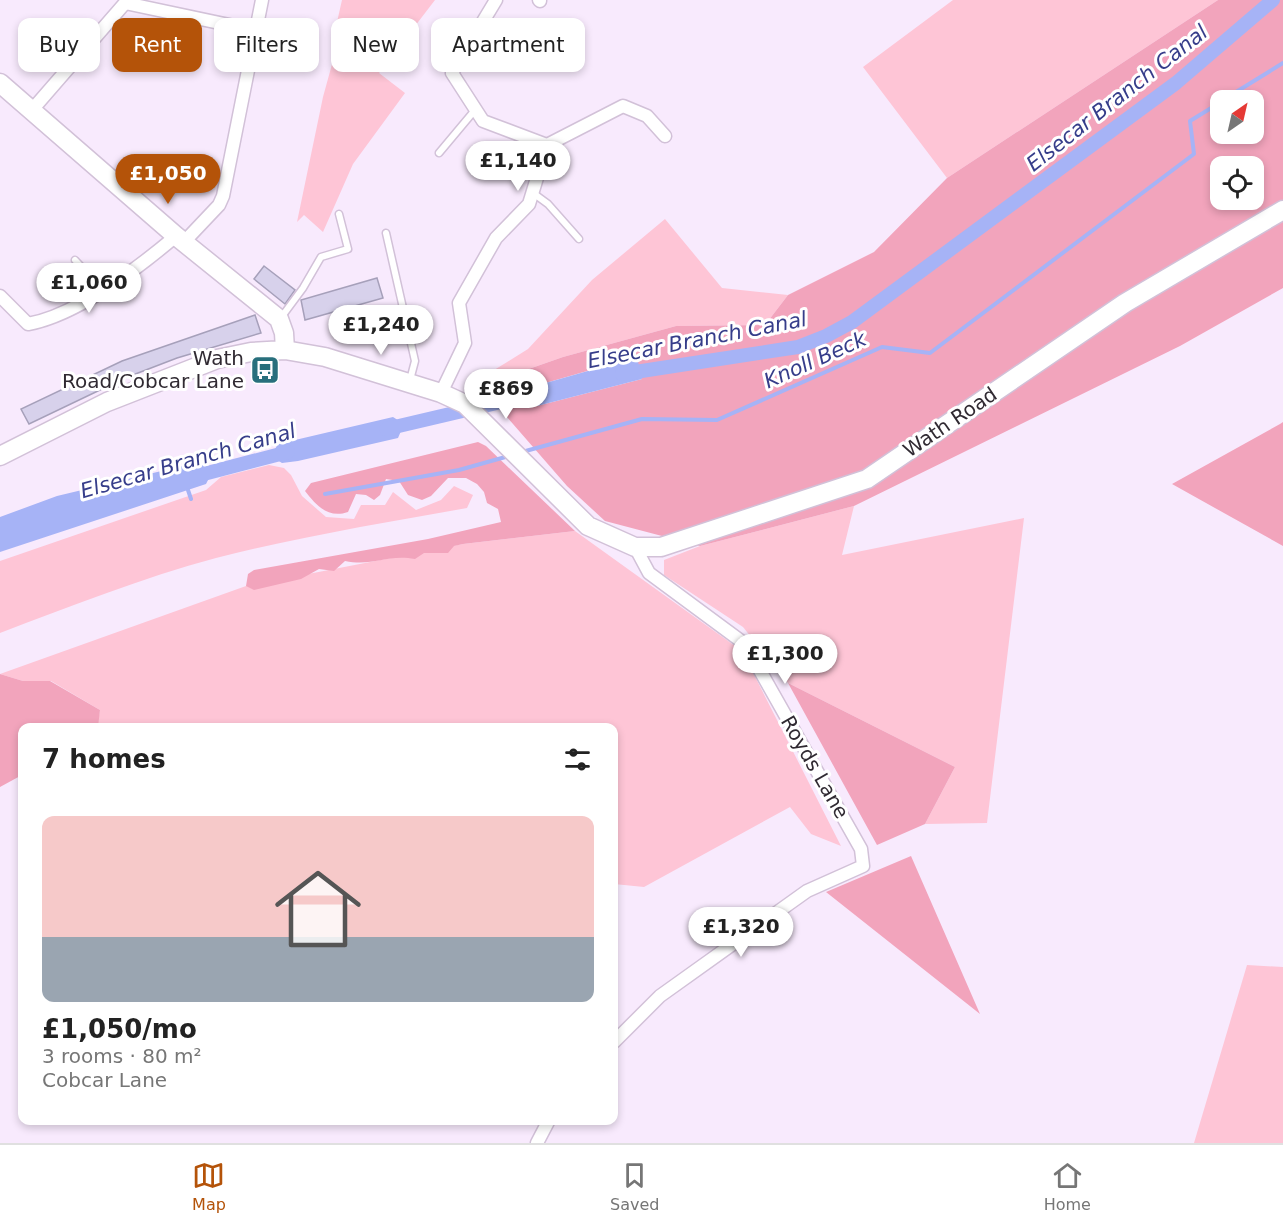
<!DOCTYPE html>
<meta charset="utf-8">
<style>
body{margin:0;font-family:"DejaVu Sans",sans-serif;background:#f6f6f6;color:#222;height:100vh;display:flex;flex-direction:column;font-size:22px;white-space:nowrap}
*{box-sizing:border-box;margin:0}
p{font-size:20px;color:#767676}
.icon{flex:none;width:33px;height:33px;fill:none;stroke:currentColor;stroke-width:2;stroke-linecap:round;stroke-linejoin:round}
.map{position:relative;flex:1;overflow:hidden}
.side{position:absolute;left:18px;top:723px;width:600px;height:402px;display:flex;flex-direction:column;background:#fff;border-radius:12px;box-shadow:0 3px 9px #0003}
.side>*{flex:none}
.banner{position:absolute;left:18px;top:18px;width:600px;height:54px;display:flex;gap:12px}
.needle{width:39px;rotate:34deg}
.controls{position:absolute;left:1210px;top:90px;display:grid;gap:12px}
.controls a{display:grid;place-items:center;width:54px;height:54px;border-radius:12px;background:#fff;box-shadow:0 3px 9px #0003;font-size:30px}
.price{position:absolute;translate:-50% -51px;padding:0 14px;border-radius:21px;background:#fff;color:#222;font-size:20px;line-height:39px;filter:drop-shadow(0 2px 3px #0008)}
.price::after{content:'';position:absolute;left:50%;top:36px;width:18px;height:14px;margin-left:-9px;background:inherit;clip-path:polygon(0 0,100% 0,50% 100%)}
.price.selected{background:#b45309;color:#fff}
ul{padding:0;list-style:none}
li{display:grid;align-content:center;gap:12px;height:318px;padding:0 24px}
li+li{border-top:2px solid #e0e0e0}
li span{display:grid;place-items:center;height:186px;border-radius:12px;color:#555}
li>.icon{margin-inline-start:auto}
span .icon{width:108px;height:108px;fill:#fffc;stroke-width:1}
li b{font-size:26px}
h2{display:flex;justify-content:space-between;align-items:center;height:72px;padding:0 24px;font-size:26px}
.tag{padding:0 21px;border-radius:12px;background:#fff;box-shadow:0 3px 9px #0003;font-size:21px;line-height:54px}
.tag.selected{background:#b45309;color:#fff}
.menu{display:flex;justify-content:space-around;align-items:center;height:84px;border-top:2px solid #e0e0e0;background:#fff;font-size:16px;color:#767676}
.menu a{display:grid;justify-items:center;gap:3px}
.menu .selected{color:#b45309}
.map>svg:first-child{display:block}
</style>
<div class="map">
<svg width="1283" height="1143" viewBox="0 0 1283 1143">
<rect width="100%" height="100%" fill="#f8eafd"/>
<!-- green -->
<path fill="#fec5d6" d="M342,0H435L379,73L405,93L353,164L323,232L304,215L297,222L323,97L337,46L332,44Z
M953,0H1218L947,178L863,67Z
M665,219L722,288L788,295L765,325L676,326L563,357L480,386L486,375L528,349L592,280Z
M269,465L284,468L291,475L302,496L326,517L354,519L361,505H385L393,492L416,510L441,500L454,486L473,495L467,508C383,523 298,537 216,558C142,578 71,606 0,633V561L206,490L221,477Z
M854,506L842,555L1024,518L987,823L925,824L955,767L788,683L743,627L664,575V560L700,546Z
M575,531L742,651L841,846L811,834L790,807L644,887L614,884V728L97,727L100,710L51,681H23L0,674L246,586L463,544Z
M1247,965L1283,967V1143H1194Z"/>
<!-- forest -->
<path fill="#f2a4bc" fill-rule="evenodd" d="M1218,0H1283V288L1180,346L854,506L700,546L605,521L567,486L480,386L563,357L676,326L765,325L788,295L874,252L947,178ZM1221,100H1254V134H1221ZM1221,166H1254V200H1221ZM636,357L642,379L537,406L522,403L521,390Z
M1283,422V546L1172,484L1280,424Z
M478,442L486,446L575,531L463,544L454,546L448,553H424L415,559C386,554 373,567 345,561L334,571L319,569L301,579L254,590L246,586L248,574L254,570L428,539L501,522L498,509L487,503L484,492L477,484L466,478H448L431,496L422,500L408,495L399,481L386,479L380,495L374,500L366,495L356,494L348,512C328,519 316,505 305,491L311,483Z
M0,674L23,681H50L100,710L98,727L22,728V775L0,787Z
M788,683L955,767L925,824L877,845Z
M911,856L980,1014L826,892Z"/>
<!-- water -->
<path fill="#a6b3f6" d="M637,357L642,379L537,406L522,403L521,390Z
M393,417L404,424L398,438L298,461L282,463L271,456L278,444Z
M199,462L213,470L206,484L0,552V517L57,496Z"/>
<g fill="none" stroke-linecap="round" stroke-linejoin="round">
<!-- stream -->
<path stroke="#a6b3f6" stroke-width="4" d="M1223,100L1283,63
M522,452L642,419L717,420L882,347L930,353L1194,154L1190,121L1221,102
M188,490L191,499
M325,494L459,470L509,456"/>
<!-- canal -->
<path stroke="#a6b3f6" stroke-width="14" d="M622,374L798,347L826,336L852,322L1176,83L1273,0
M386,429L539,393
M196,476L288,452"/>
</g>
<!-- building -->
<path fill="#d7d1eb" stroke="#a6a0ba" stroke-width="1.5" d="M264,266L295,290L285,304L254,279Z
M377,278L383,298L305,320L301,300Z
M255,315L261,333L177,358L125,378L29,424L21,409L122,361Z"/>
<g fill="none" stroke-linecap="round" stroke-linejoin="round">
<!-- lane casing -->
<g stroke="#d2c1d8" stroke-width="9">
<path id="lane" d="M439,153L475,110
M533,193L548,204L579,239
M386,233L415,361L410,380
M75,260L103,290
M280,319L303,288L321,257L348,249L339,214"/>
</g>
<!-- street casing -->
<g stroke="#d2c1d8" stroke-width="15">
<path id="street" d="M496,0L452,73L483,121L547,145
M539,0L540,1
M32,110L125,3L257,31
M184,242L219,205L223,196L262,0
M0,296L28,324C78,315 138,268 176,236
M441,393L465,343L459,303L496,238L529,204L547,145L623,106L647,116L665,136
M614,1042L660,996L807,891L863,866L861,849L745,644L649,573L635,547
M537,1143L549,1120"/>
</g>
<!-- secondary casing -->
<g stroke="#d2c1d8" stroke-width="21">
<path id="secondary" d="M0,83L176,236L279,319L284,333L285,350
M0,456L107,402L217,359L251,352L285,350L325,357L441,393L465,404L588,526L635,547H661L867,479L1125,303L1283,210"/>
</g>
<!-- lane -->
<use href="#lane" stroke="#fff" stroke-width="6"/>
<!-- street -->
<use href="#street" stroke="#fff" stroke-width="12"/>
<!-- secondary -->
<use href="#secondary" stroke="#fff" stroke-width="18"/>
</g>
<!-- icons -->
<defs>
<g id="bus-square" transform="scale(1.5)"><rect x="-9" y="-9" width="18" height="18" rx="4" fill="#286f7c" stroke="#fff"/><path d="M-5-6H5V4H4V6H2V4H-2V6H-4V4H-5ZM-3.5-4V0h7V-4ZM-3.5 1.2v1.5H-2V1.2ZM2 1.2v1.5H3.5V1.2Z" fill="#fff"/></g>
</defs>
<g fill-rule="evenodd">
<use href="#bus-square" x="265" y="370"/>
</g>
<g text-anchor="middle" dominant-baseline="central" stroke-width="6" stroke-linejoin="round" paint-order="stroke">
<!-- poi labels -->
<g font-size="20" fill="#302a32" stroke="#fff" text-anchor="end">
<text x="244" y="358">Wath<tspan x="244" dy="23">Road/Cobcar Lane</tspan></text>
</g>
<!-- street labels -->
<g font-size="20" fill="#302a32" stroke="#fff">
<text transform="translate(950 422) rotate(-34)">Wath Road</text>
<text transform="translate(815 767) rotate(60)">Royds Lane</text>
</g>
<!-- water labels -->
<g font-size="21" font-style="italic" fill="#363d8a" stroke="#fff">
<text transform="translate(1117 98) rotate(-38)">Elsecar Branch Canal</text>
<text transform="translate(697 340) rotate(-11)">Elsecar Branch Canal</text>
<text transform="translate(815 360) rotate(-24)">Knoll Beck</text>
<text transform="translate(188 461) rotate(-16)">Elsecar Branch Canal</text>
</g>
</g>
</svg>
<div class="controls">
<a><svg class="needle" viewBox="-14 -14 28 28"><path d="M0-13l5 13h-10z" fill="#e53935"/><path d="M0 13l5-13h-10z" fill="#767676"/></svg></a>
<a><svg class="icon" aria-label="locate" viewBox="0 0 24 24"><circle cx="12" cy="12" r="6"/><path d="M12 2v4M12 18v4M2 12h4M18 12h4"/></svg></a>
</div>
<b class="price" style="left:518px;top:192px">£1,140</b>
<b class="price selected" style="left:168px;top:205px">£1,050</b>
<b class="price" style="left:89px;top:314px">£1,060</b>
<b class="price" style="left:381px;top:356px">£1,240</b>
<b class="price" style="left:506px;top:420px">£869</b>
<b class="price" style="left:785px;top:685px">£1,300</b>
<b class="price" style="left:741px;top:958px">£1,320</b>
<div class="banner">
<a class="tag">Buy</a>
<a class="tag selected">Rent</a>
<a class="tag">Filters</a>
<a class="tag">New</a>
<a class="tag">Apartment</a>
</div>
<section class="side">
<h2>7 homes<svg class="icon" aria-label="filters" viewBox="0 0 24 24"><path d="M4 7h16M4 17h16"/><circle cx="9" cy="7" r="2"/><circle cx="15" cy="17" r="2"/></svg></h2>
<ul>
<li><span style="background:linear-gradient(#f6c9c9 65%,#9aa5b1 0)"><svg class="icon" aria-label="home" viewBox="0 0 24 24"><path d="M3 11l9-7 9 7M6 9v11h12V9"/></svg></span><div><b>£1,050/mo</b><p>3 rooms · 80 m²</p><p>Cobcar Lane</p></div></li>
</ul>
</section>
</div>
<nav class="menu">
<a class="selected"><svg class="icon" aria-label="map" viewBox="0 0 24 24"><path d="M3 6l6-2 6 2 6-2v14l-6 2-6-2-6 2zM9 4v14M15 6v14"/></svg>Map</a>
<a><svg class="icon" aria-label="saved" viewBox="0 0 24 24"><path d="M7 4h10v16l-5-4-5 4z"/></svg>Saved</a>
<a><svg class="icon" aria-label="home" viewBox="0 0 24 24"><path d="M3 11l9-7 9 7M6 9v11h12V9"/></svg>Home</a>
</nav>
